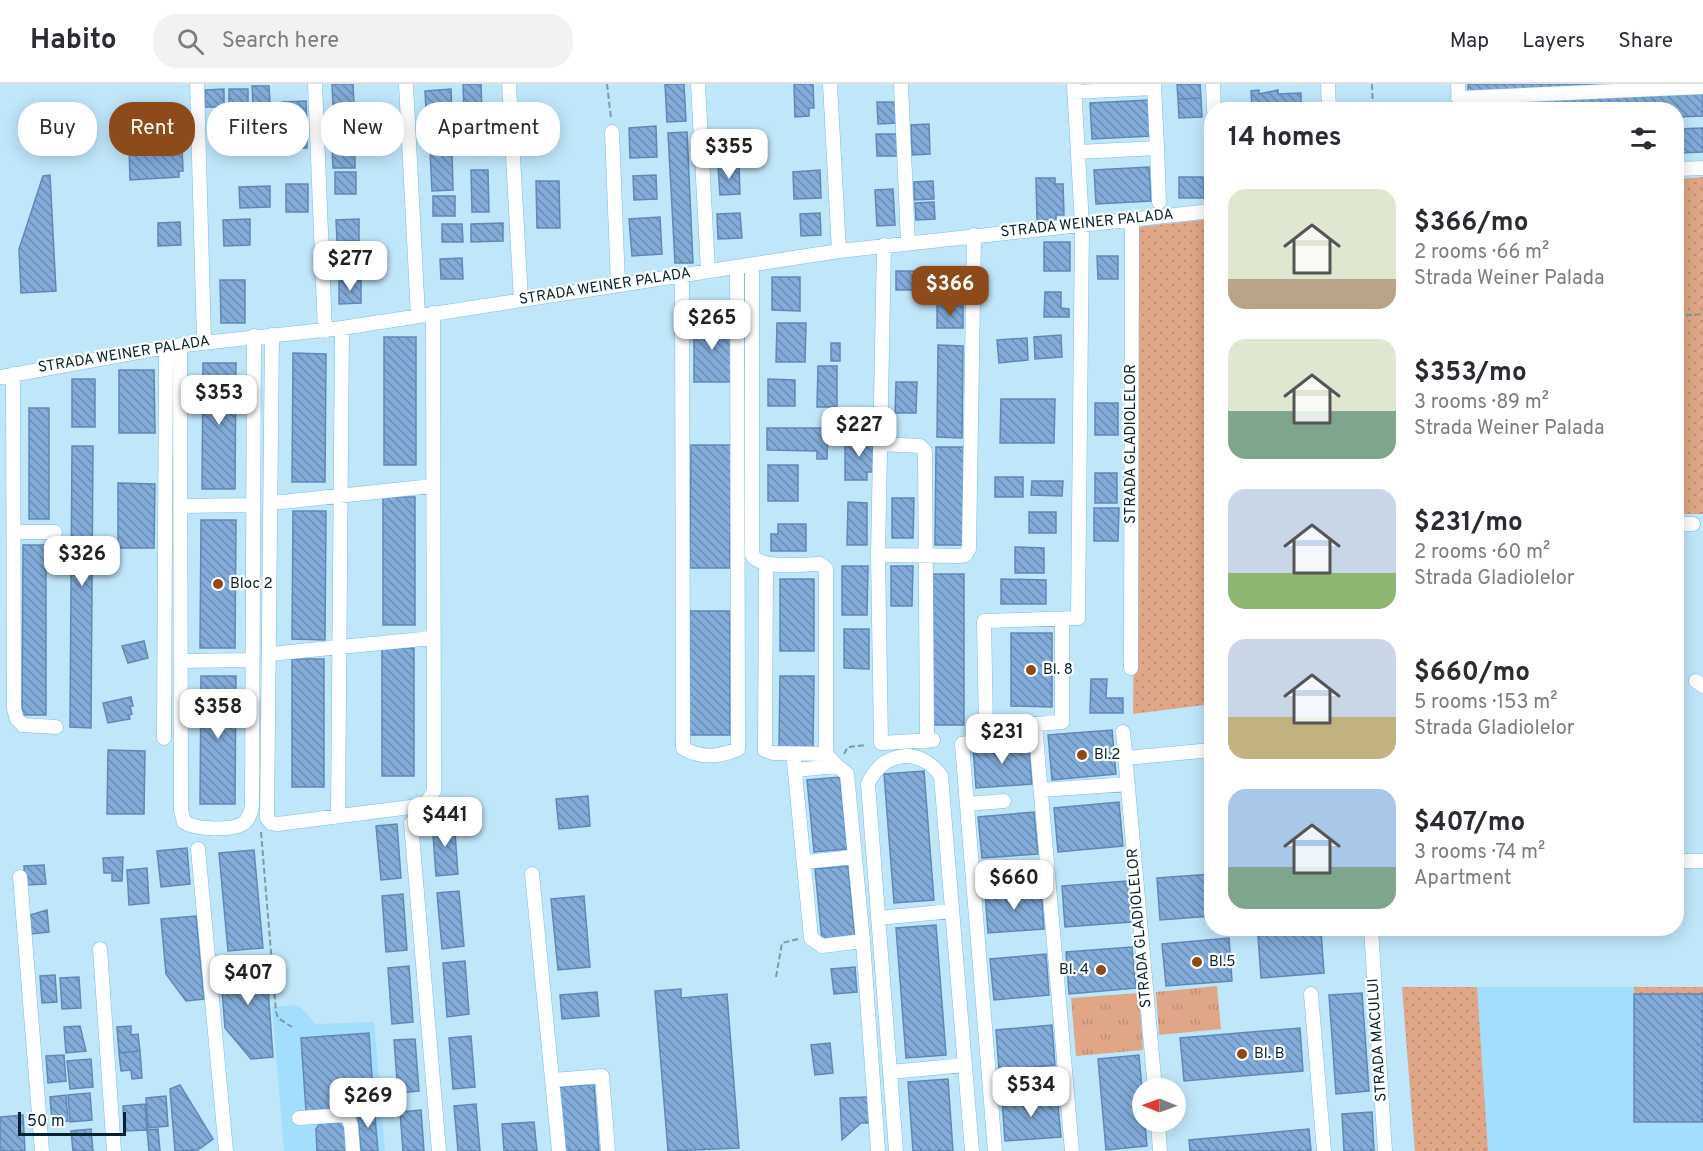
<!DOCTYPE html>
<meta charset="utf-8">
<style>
body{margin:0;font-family:Overpass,sans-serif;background:#f2f2f3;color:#2b2b33;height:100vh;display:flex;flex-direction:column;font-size:22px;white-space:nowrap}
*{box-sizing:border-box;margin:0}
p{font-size:20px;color:#7c7c81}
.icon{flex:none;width:33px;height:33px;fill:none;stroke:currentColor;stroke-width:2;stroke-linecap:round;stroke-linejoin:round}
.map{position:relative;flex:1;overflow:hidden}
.side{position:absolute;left:1204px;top:18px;width:480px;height:834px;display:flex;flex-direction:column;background:#fff;border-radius:24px;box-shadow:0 3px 15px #0003}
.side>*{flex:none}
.hud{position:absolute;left:18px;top:18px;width:570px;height:54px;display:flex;gap:12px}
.needle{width:39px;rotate:271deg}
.tools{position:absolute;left:1132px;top:994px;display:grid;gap:12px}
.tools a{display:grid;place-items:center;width:54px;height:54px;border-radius:50%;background:#fff;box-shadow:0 3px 15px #0003;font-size:30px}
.scale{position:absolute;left:18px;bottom:15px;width:108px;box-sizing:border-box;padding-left:6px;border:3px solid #07222f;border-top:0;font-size:16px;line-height:21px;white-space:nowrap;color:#07222f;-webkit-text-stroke:4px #fff;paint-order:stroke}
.price{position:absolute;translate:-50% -51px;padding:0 14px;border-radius:12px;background:#fff;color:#222;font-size:20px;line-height:39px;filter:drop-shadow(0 2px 3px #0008)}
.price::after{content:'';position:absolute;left:50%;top:36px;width:18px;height:14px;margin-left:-9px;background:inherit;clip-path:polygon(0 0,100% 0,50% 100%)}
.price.current{background:#8d4a1b;color:#fff}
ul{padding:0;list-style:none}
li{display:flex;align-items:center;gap:18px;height:150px;padding:0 24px}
li span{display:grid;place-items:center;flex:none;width:168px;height:120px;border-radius:18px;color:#555}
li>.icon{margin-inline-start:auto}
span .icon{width:72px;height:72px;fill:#fffc;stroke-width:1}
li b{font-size:26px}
h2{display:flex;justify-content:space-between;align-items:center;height:72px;padding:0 24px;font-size:26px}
.tag{padding:0 21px;border-radius:24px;background:#fff;box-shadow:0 3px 15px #0003;font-size:21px;line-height:54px}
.tag.current{background:#8d4a1b;color:#fff}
header{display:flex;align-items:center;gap:36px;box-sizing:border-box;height:84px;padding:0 30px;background:#fff;border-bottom:2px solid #e1e1e2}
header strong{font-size:28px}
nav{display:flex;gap:33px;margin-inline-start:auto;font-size:21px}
.search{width:420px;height:54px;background:#f2f2f3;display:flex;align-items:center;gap:15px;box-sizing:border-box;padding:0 21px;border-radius:24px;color:#7c7c81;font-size:22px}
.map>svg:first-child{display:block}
</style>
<header>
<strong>Habito</strong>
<div class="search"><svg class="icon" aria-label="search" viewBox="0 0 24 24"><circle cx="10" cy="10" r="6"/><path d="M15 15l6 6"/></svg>Search here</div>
<nav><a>Map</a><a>Layers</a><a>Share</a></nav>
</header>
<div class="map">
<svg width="1703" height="1067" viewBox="0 0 1703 1067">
<defs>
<pattern id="grass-dots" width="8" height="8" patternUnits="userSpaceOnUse" patternTransform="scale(1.5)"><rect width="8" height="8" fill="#dfa787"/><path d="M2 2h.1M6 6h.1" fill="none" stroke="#be8f75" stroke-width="1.8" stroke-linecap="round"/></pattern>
<pattern id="park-tufts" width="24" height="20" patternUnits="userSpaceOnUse" patternTransform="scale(1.5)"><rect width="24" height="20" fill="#dfa787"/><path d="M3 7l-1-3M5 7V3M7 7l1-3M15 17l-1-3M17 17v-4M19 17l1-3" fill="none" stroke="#be8f75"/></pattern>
<pattern id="building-back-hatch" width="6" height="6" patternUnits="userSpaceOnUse" patternTransform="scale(1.5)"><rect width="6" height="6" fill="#83acda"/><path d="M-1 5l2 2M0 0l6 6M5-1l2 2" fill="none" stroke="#698cb1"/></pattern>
</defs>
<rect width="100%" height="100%" fill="#c0e6fa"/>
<!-- built -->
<path fill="#a4defd" d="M1402,903H1703V1067H1415Z
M293,921L301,924L316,940L374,938L385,1067H284L272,923Z"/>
<!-- grass -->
<path fill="url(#grass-dots)" d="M1703,93V430H1677V95Z
M1212,135V620L1133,630L1138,143Z
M1402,903H1477L1488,1067H1415Z
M1634,903H1703V910H1634Z"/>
<!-- park -->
<path fill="url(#park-tufts)" d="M1217,902L1221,945L1159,951L1156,908Z
M1139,909L1143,966L1076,972L1071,914Z"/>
<!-- building -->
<path fill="url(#building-back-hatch)" stroke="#6088b5" stroke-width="1.5" d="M332,0H353L355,42H334Z
M463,0H481L482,28L464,29Z
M665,0H684L686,37L667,38Z
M794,0H813L814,24H809V32L795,33Z
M1177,0H1200L1201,14L1178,15Z
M1468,0H1662L1468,8Z
M252,2H269L270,19H253Z
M224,5V23H205V6Z
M229,5H248V21L229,22Z
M451,5L453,62L428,63L425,7Z
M1259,6V10L1278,6V10L1301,9V26H1252L1251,7Z
M1703,8V32L1677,33V26H1470V18Z
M1201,14L1202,33L1179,34L1178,15Z
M1149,16L1151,52L1092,55L1090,19Z
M306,17L307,40L283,41L282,18Z
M877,18H897L898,39L878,40Z
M469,38H498L499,67L469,68Z
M929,40L930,70L912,71L911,41Z
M283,41H307V64L284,65Z
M656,42L657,73L630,74L629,44Z
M1703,44V68L1677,69V45Z
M687,48L693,179H675L668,49Z
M876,50H898L899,72H877Z
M178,58V64H182L183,87H179V93L130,96L129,60Z
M355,60V84H333L332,61Z
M452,66L453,106L432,107L430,67Z
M739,81L740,110L720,111L718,82Z
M1149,83L1151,117L1096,120L1094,86Z
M471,86H488L489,128H472Z
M820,86L821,114L794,115L793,88Z
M335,88H356V110H335Z
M50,91L56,207L21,209L19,165L43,92Z
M656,91L657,115L634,116L633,92Z
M1179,93H1203L1204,114H1179Z
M1036,94H1055V100H1063L1064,131H1056V135L1037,136Z
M536,97H559L560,144H537Z
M933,97L934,115L914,116V98Z
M286,100H308V128H286Z
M270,102V123L240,124L239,103Z
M893,105L895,141L877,142L875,106Z
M433,112H455V132H433Z
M934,118L935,135L916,136L915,119Z
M740,129L742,154L718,155L717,130Z
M820,129L821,151L801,152L800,130Z
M660,133L662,170L632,172L629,135Z
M250,135V161L224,162L223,136Z
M359,135V157H337L336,136Z
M180,138L181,161L158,162V139Z
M503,139V157L471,158V140Z
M442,140H462L463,158H442Z
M1044,158H1070V187H1044Z
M338,161H361V182L338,183Z
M1097,172H1118V195H1098Z
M462,174L463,195H441L440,175Z
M896,187H922V206H896Z
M772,193H800V227L772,226Z
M220,196H245V239H221Z
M361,196V219L339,220V197Z
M1045,208H1061V224L1069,225V233H1044Z
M937,222H963V244H937Z
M694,236L731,237V298H694Z
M777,239H806L805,278H776Z
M1061,251L1062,273L1035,275L1034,253Z
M384,253H416V381H384Z
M1027,254L1028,276L999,279L997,256Z
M831,259H840V277H831Z
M938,261L963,262L962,354L937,353Z
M293,269L326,270L325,398H292Z
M203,279H236L235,405H202Z
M818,282H837V323H817Z
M119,286H154L155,349H119Z
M72,295H95V343H72Z
M768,295L795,296V322H768Z
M896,298H917L916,329H895Z
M1001,315H1055L1054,359H1000Z
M1095,319H1118V351H1095Z
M29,324H49V435H29Z
M767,344H828L827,375H817V367L767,366Z
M845,354H873V388H867V396H845Z
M691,361H731L730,484H690Z
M72,362H93L91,644L70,643Z
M936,363H964L963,461H935Z
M768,381H798V417H768Z
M1095,389H1117V419H1095Z
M995,393H1023V413H995Z
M1032,397H1063L1062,412L1031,411Z
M118,399L155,400L154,464H118Z
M383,413H415V541H383Z
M892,414H914L913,454H892Z
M848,418L867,419V461H847Z
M1094,424H1119L1118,457H1094Z
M293,427H326L325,556L292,555Z
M1029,428H1056V449H1029Z
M201,436H236L235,564H200Z
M778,440H806V467H771V450H778Z
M23,461H46V631H22Z
M1015,463L1044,464V489H1015Z
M842,482H868L867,531H842Z
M891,482H913L912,522H891Z
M932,490H964V641H932Z
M780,495H814V567H780Z
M1001,495L1046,496V520H1001Z
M690,527H730V651H689Z
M844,545H869V585L844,584Z
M1011,549H1052V623L1011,622Z
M144,557L148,574L128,579L122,562Z
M382,564H414V692H382Z
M292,575H324V703H292Z
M201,592H236L235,720H200Z
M780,592H814L813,664L779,663Z
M1091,595H1107L1106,614H1123V629H1090Z
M131,613L133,622H130L132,630L129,631L130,635L108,639L103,619Z
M1112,646L1116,690L1052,696L1048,651Z
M1029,659L1032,700L976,704L973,663Z
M108,666L145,667L144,730H107Z
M924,687L934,816L894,819L884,690Z
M840,693L847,765L814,768L807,696Z
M588,712L590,742L559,745L556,715Z
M1119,718L1123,762L1058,768L1054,724Z
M1034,728L1038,770L982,774L978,733Z
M454,735L458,790L436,792L432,737Z
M397,740L401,794L381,796L376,742Z
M187,764L190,800L161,803L157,767Z
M254,766L263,864L228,867L219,769Z
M123,773L122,797H112V789H104L103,774Z
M44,781L46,800L25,801L24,782Z
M848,782L855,854L822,857L815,785Z
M147,784L149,819L129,821L127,786Z
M1212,790V832L1160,836L1157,794Z
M1127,797L1131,838L1065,843L1062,802Z
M1041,804L1044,845L988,849L985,808Z
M459,807L464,862L442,865L437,809Z
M403,810L407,866L386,868L382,812Z
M584,812L590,883L558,886L551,815Z
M47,826L49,848L31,850L30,831Z
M196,832L204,915L186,917L166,890L161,835Z
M936,841L946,971L906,974L896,844Z
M1321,847L1324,889L1261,894L1258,852Z
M1229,854L1232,897L1166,902L1162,860Z
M1132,863L1136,904L1069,910L1066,868Z
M1046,870L1049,911L994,916L990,875Z
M266,876L273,973L251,975L225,944L220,879Z
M465,877L469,930L447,933L443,879Z
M409,882L413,938L392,940L388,884Z
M855,883L857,908L834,910L831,885Z
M55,891L57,918L42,919L40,892Z
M79,893L81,924L62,925L60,894Z
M681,905V914L727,910L739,1064L668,1067L655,907Z
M597,908L599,932L562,935L560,911Z
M1362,909L1369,1007L1336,1010L1329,911Z
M1634,910H1703V1038H1634Z
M1052,941L1055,981L999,986L996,946Z
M80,942L86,967L66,969L64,943Z
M131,942V951L138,950L140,967L119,969L117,943Z
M1300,944L1303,987L1184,997L1180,954Z
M369,949L374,1022L306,1027L301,954Z
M471,952L475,1003L453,1005L449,954Z
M415,955L419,1007L398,1009L394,956Z
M830,959L833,989L815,991L811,961Z
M140,967L142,994L132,995L131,986L121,987L119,969Z
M64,971L66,997L48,999L46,972Z
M1139,971L1147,1062L1106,1066L1098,975Z
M91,975L93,1003L70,1005L67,977Z
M948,995L953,1067H913L908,998Z
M594,1000L599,1067H564L559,1003Z
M180,1001L213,1055L198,1066L175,1067L170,1005Z
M90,1009L92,1036L70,1038L68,1011Z
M66,1011L68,1037L52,1038L50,1013Z
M1057,1011L1061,1053L1005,1057L1002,1016Z
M166,1012L168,1042L148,1044L146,1014Z
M867,1013L873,1039H861L842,1056L840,1014Z
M145,1020L147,1046L124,1047L123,1022Z
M476,1020L480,1067H458L454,1022Z
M374,1022L378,1067H361L357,1024Z
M421,1026L424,1067H403L400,1028Z
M1372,1028L1374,1067H1344L1342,1030Z
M23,1031L25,1067H0V1033Z
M341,1038L347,1041L349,1067H317L316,1045L320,1039Z
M534,1038L537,1067H504L502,1040Z
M91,1045L93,1067H73L71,1047Z
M158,1045L160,1067H149L147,1046Z
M1309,1045L1311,1067H1190L1189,1056Z"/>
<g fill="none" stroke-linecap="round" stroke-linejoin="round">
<!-- minor casing -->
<g stroke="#7dbddf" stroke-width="15">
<path id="minor" d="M197,0L204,257
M315,0L325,247
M406,0L418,232
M509,0L521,216
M698,0L708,187
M830,0L839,167
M901,0L908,158
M1213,0L1214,26
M1328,0L1329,26
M1458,0L1459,26
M1074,8L1154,4
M1458,14L1703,3
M612,48L618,201
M1157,64L1159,118
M1078,68L1157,64L1154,0
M1677,85L1703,84
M884,161L878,471L881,659L933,656
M752,181V471C760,486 804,480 820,480L826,485V670L837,682
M682,191L683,664C701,675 719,673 738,665L737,183
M272,251L267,734L271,739L278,740L418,722L427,718L434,707L433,229
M180,261L181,726L184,738C196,746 232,747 244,739C250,734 250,729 252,722L254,252
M13,290L14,625L17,635L23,641L56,643
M0,293L166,263L342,244L839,167L1212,127
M881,360L920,362L925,367L927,657
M272,419L432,402
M180,422L253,421
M1677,440H1693
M14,448H55
M878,471L959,472L965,471L969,465L974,151
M766,481L765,666L773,669L826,670
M270,570L432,554
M181,577L252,576
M1131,584L1132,137
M1696,597L1703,602
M1035,641L1072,1067
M986,644L984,537L1078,534L1082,141L1074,0
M1123,648L1155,1005
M164,654L166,263
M1126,674L1212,666
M794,678L811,854L822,862L863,857
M795,686L837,682L847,690L863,857L878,1067
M1041,706L1128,700
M967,720L1004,717
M338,732L342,244
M411,739L439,1067
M198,765L226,1067
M1677,777H1703
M804,778L855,773
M532,790L559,1067
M20,793L42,1067
M878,834L952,827
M1371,844L1385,1067
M100,865L114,1067
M1311,910L1324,1067
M890,988L965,981
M554,996L602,992L608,1067
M299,1034L346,1031L351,1041L353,1067
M1158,1038L1160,1067
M896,1067L868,700C882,667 920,662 941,692L972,1067
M995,1067L962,660L986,656V644L1062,638V535"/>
</g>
<!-- path -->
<path stroke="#789aab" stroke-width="2" stroke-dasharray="6 3" stroke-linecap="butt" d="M607,0L611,34
M1372,0L1373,26
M1677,232L1703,230
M844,670L848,663L867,661
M261,748L276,928L278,934L292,943
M776,893L782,859L798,855"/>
<!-- minor -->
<use href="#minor" stroke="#fff" stroke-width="14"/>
</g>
<!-- markers -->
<g fill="#8d4a1b" stroke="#fff" stroke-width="2">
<circle cx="218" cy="500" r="6"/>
<circle cx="1031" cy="586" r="6"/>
<circle cx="1082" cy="671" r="6"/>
<circle cx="1197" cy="878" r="6"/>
<circle cx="1101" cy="886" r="6"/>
<circle cx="1242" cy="970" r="6"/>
</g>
<g text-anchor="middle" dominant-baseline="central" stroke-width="4.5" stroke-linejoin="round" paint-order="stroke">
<!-- street labels -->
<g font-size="15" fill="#07222f" stroke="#fff">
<text transform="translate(1087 140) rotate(-6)">STRADA WEINER PALADA</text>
<text transform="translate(605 203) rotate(-9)">STRADA WEINER PALADA</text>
<text transform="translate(124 271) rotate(-9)">STRADA WEINER PALADA</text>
<text transform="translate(1131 360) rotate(-90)">STRADA GLADIOLELOR</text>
<text transform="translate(1140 844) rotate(-95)">STRADA GLADIOLELOR</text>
<text transform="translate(1378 956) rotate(-94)">STRADA MACULUI</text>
</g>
<!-- poi labels -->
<g font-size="15" fill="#07222f" stroke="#fff" text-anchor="start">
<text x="230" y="500">Bloc 2</text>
<text x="1043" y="586">Bl. 8</text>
<text x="1094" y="671">Bl.2</text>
<text x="1209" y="878">Bl.5</text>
<text x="1089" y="886" text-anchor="end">Bl. 4</text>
<text x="1254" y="970">Bl. B</text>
</g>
</g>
</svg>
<div class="tools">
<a><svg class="needle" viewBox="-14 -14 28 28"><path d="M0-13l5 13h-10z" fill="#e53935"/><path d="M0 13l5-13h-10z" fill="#7c7c81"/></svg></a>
</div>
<div class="scale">50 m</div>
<b class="price" style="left:729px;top:96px">$355</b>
<b class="price" style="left:350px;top:208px">$277</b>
<b class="price current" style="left:950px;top:233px">$366</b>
<b class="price" style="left:712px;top:267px">$265</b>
<b class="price" style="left:219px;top:342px">$353</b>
<b class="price" style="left:859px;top:374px">$227</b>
<b class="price" style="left:82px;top:503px">$326</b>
<b class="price" style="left:218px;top:656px">$358</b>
<b class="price" style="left:1002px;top:681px">$231</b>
<b class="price" style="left:445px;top:764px">$441</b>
<b class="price" style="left:1014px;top:827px">$660</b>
<b class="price" style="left:248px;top:922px">$407</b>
<b class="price" style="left:1031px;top:1034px">$534</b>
<b class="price" style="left:368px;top:1045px">$269</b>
<div class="hud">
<a class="tag">Buy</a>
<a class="tag current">Rent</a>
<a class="tag">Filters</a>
<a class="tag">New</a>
<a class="tag">Apartment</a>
</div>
<section class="side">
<h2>14 homes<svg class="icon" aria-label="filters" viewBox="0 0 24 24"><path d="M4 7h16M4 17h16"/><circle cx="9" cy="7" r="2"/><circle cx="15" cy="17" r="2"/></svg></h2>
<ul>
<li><span style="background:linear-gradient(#dfe7d0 75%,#b9a48a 0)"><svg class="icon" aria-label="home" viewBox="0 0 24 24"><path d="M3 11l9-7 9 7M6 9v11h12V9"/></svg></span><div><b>$366/mo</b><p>2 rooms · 66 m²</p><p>Strada Weiner Palada</p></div></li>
<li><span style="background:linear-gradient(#dfe7d0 60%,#7fa58c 0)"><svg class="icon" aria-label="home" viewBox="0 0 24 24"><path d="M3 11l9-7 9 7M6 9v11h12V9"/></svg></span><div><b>$353/mo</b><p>3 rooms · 89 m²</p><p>Strada Weiner Palada</p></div></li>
<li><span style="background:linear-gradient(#c9d6e8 70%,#8fb573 0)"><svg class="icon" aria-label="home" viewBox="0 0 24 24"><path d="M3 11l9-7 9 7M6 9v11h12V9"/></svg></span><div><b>$231/mo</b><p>2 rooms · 60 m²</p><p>Strada Gladiolelor</p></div></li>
<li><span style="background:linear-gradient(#c9d6e8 65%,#c2b280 0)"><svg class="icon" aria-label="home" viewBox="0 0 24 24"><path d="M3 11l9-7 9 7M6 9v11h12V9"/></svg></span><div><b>$660/mo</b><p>5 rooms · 153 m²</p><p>Strada Gladiolelor</p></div></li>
<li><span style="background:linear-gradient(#a9c7e8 65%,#7fa58c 0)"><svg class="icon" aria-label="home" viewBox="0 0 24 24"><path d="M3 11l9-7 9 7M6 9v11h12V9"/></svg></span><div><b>$407/mo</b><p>3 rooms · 74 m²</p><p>Apartment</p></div></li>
</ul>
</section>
</div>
